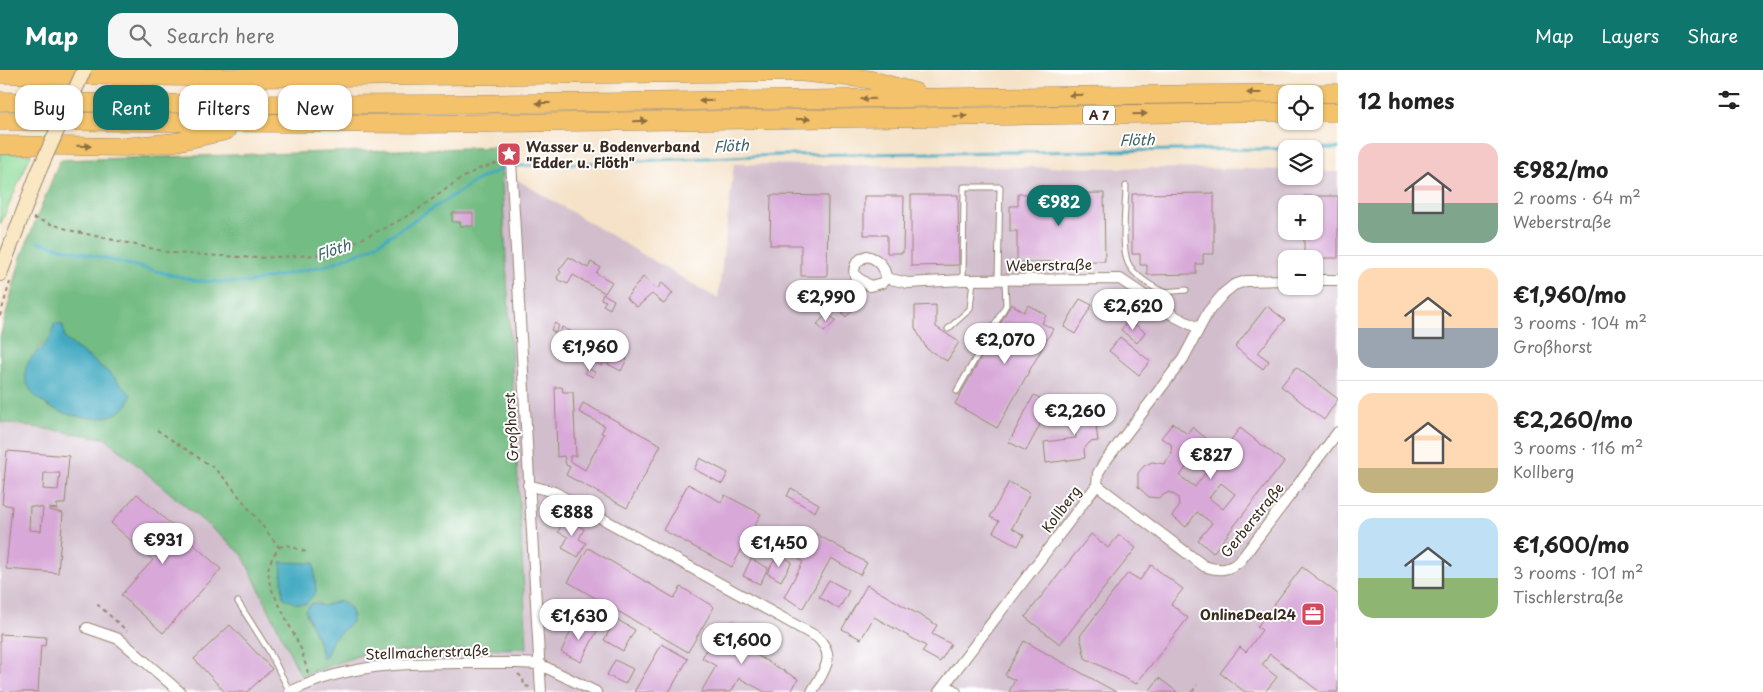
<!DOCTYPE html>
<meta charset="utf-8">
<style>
body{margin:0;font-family:"Playpen Sans",sans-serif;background:#f6f6f6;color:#222;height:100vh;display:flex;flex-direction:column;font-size:19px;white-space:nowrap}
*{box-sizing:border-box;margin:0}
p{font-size:16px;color:#767676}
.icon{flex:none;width:28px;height:28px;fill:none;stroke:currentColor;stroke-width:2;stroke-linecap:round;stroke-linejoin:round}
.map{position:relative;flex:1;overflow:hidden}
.side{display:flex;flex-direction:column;background:#fff;width:425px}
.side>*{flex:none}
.top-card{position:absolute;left:15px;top:15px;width:475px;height:45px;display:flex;gap:10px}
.tools{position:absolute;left:1278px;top:15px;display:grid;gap:10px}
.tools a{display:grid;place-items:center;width:45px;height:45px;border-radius:10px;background:#fff;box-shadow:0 1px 4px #0004;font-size:25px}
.price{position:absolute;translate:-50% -42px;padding:0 11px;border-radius:18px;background:#fff;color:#222;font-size:16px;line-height:32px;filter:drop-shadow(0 1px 2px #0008)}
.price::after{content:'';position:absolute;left:50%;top:30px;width:15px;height:11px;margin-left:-8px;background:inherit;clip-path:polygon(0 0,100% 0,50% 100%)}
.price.current{background:#0f766e;color:#fff}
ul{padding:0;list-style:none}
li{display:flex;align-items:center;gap:15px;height:125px;padding:0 20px}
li+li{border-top:1px solid #e0e0e0}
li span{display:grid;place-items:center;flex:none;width:140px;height:100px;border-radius:15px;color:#555}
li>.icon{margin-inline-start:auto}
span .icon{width:60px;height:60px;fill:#fffc;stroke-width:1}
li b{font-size:21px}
h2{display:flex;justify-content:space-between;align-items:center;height:60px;padding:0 20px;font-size:21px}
.pill{padding:0 18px;border-radius:15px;background:#fff;box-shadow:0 1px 4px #0004;font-size:18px;line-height:45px}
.pill.current{background:#0f766e;color:#fff}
header{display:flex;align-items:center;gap:30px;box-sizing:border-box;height:70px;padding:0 25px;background:#0f766e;color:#fff}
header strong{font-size:24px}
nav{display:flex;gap:28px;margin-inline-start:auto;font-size:18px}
.search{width:350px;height:45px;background:#f6f6f6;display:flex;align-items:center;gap:12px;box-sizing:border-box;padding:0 18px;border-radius:15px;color:#767676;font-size:19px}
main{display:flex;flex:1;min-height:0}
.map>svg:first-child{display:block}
</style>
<header>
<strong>Map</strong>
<div class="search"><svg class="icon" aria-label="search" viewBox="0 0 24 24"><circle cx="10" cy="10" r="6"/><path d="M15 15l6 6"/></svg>Search here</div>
<nav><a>Map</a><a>Layers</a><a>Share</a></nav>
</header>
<main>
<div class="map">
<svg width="1338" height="622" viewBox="0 0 1338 622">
<rect width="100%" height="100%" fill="#fff"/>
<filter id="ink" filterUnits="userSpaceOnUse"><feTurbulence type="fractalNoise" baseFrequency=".02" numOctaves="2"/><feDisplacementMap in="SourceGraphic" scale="10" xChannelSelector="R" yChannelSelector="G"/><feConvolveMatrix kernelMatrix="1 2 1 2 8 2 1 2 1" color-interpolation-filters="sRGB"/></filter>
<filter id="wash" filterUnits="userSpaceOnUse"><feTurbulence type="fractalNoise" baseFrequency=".0096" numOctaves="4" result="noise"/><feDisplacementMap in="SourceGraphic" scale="20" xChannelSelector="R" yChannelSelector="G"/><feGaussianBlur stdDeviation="1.12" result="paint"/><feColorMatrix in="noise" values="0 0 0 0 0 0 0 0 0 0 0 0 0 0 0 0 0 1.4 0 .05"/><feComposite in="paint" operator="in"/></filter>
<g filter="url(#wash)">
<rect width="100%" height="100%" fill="#f5e2c8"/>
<!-- industrial -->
<path fill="#d1bdcc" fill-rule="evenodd" d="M734,94L1242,99L1286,100V106H1314V101L1338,102V622H0V353L105,368L242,484L301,606L369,582L527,578L501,100L718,229ZM1286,134H1314V161H1286ZM1286,189H1314V216H1286Z"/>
<!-- green -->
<path fill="#8fdd9b" stroke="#65845c" d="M0,83L31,84L0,155Z"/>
<!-- forest -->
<path fill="#73bc83" stroke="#577350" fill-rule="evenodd" d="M500,77L527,578L369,582L301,606L242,484L105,368L0,352V267L21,187L60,90ZM51,267L65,269L112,305L94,348L71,345L47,336L37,280ZM340,531L348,535L353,546C347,557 345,557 337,564C330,571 330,576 321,582L313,558L306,545L316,532L323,536Z"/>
<!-- water -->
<path fill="#41a9c1" stroke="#3e6a70" d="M54,253L63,255L65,269L112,305L131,325C122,370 15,342 26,298C30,285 43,279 50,268C53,265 53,258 54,253Z
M281,492L314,493L316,522L306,534L294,533L283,527Z
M340,531C349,535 353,542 352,552L333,569L325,588L322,587L320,575L305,540L312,533L323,536Z"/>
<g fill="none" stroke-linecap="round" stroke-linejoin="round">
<!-- stream -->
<path stroke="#41a9c1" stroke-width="3" d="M38,172L197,211L246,213L328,195L369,179L479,109L502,99L518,96L777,85L1338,78"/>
</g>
<g id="blocks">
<!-- building -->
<path fill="#d8a8d8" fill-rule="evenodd" d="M1104,123L1105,191L1017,192V161H1010V136H1018V124Z
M1214,123V184H1203V194H1196V204L1147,205V195H1140V184H1132V124Z
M771,125L828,126L827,206H801V175H770Z
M911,125H958L959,195L911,196Z
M864,126H904L903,183H887V165H864Z
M1304,126H1338V188H1304V161H1314V134H1304Z
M452,143H473V156H460V152H452Z
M569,187L588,198L591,192L600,197L596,203L612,212L605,223L573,205L568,214L558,210L557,207L561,202L559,200Z
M643,207L657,219L662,213L673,223L664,234L652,224L637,237L626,228Z
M603,224L614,230L610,239L603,235L606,231L601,229Z
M1080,229L1092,235L1075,264L1064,257Z
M1011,234L1024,242L1028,235L1046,245L1042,253L1053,259L997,358L955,334Z
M936,235V257L959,272L947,291L927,279L915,258V236Z
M1267,236L1285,250L1258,283L1269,291L1263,299L1235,277Z
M848,238L852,241L846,247L842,243Z
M828,243L836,251L824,262L817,254Z
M1129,250L1145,262L1137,273L1121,260Z
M555,253L559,256L555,263L551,260Z
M562,257L574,263L563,282L550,275L553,268H558Z
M1120,267L1150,291L1139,305L1109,281Z
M595,274L627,289L621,301L604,292L602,296L582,284L586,276L592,280Z
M1296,297L1338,329L1324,350L1281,316Z
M587,298L595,302L593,307L585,303Z
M555,317H562L563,322H573L576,386H570V391L585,400L604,364L601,363L605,356L579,342L583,333L661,375L627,438L566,405L570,397L566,395L564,386L557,387Z
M1034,325L1051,334L1026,381L1009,372Z
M1093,332L1098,371L1090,372L1084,379L1085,388L1046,393L1044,372L1076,368L1072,335Z
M1173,353L1187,364L1192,357L1207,369L1202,375L1218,387L1240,358L1284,392L1213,483L1198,470L1212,453L1197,442L1186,457L1172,446L1179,437L1178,427L1169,422L1158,428L1149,427L1138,417V403L1144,396L1152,392L1164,394L1172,384L1171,374L1161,368ZM1191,390L1206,402L1195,417L1180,406ZM1221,413L1235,424L1223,439L1209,428Z
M7,381L69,386L65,434H57V439L49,438V440L63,443L58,503L6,499L12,436L2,434ZM44,403H60L58,420L43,419ZM30,436L43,438L41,461L29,460Z
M700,388L728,403L722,414L694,399Z
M1009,412L1030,423L1012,458L1024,465L1018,476L993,462L999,451L990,447Z
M688,414L721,432L725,425L761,444L732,497L663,460Z
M791,418L819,434L815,442L787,426Z
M137,424L221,499L163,563L121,525L153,490L111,453Z
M565,448L584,459L579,469L586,473L578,487L562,478L568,467L558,462Z
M813,462L867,493L860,505L831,488L803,538L784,527L803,492L799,489Z
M1091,464L1108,478L1119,465L1136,478L1060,574L1025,547Z
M588,478L674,528L681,517L714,537L688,582L568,512Z
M778,484L792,492L781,511L767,503Z
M751,489L768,498L760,514L743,506Z
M1151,495L1183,519L1171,534L1188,548L1136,614L1085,588L1080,566L1128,503L1140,510Z
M1302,497L1338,524V622H1320L1270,584L1262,595L1277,607L1265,622H1245L1220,603L1240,577L1246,582L1262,560L1257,557Z
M829,510L849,521L839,539L819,527Z
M867,515L937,555L932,564L951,574L940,592L922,582L926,576L874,547L861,569L842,559Z
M616,549L635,560L623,581L604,570Z
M576,550L597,561L581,592L561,582Z
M732,551L753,562L744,578L798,609L791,622H765L739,608L731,622H701L716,596L702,588L716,563L723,567Z
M230,555L272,599L247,622H225L194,589Z
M0,564L46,567L45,576L41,575L38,622H0Z
M1024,571L1116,622H1009L1015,610L1005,605Z
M662,574L688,589L669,622H634Z
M615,590L633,599L625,614L607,605Z
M1159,608L1172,618L1177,622H1152L1150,620Z"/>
</g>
</g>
<g filter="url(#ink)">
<use href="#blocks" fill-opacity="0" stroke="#988673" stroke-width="1"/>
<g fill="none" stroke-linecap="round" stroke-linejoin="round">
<!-- lane casing -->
<g stroke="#988673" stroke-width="7">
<path id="lane" d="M1126,116C1126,135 1120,179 1129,195C1136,207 1151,216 1163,222
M963,210L964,117H1000L998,210
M1153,231L1163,222L1186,220
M948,259L970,239L973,210
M957,321L1006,235L1005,210
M238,532L269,581L290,622"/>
</g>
<!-- street casing -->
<g stroke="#988673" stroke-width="12">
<path id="street" d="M511,90L541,622
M867,186C878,189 885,196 886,208L882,213L870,216L855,206C852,196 858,189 867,186Z
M886,208L908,213L963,210L1120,209L1176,247L1198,258
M1314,210H1338
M528,415L554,422L817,567C838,587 823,601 812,622
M1097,415L1204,496C1219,501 1228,501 1240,491L1338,362
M87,558L119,569L180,622
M945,614L956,622
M290,622C361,586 440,594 517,593L539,594L596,622
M939,622L1097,415L1098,403L1104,393L1183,289L1208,242L1224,223L1234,215L1246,211L1286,210"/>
</g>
<!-- secondary casing -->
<g stroke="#988673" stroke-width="16">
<path id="secondary" d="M0,204L38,103"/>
</g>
<!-- highway casing -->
<g stroke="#988673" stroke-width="19">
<path id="highway" d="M0,4L248,8L798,2L867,9L915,22
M0,31C446,41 892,25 1338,23
M1314,42H1338
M0,51L426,54L1286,42
M0,75L124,77L176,72L226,61"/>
</g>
<!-- path -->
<path stroke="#988673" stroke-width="2" stroke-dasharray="4 4" stroke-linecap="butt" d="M33,148L73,161L172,183L256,188L317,185L355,172L389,156L416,141L457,111L478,99L502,92
M0,246L10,212
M157,360L214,398L227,411L279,477L272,488L268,499L270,516L301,579L308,603
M279,477L287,475L306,482
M97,534L127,561
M518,604L523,608L524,616L531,617
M1192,622L1197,615"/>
<!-- lane -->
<use href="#lane" stroke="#fff" stroke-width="5"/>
<!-- street -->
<use href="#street" stroke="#fff" stroke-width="10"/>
<!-- secondary -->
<use href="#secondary" stroke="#fae7c3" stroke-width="14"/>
<!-- highway -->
<use href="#highway" stroke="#f3c26a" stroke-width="18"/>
<!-- secondary-bridge casing -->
<g stroke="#988673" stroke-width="16" stroke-linecap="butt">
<path id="secondary-bridge" d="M38,103L84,0"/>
</g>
<!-- secondary-bridge -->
<use href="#secondary-bridge" stroke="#fae7c3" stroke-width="14"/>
</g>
<!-- one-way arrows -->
<defs><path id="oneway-solid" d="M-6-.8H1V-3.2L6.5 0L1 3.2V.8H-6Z" transform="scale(1.25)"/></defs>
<g fill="#8e6e40">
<use href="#oneway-solid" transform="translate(1254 23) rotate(180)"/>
<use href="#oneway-solid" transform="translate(1076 25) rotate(179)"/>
<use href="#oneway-solid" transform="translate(868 29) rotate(179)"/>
<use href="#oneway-solid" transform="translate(706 31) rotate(179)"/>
<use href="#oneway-solid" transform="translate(543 33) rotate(180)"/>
<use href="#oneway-solid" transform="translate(1140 44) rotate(-1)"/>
<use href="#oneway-solid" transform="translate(960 46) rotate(-1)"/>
<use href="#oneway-solid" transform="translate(803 49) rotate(-1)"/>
<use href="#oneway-solid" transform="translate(640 51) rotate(-1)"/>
<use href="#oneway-solid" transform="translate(84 76) rotate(1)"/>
</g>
</g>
<!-- icons -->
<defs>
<g id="sight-square" transform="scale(1.25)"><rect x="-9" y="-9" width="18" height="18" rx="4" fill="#d1495b" stroke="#fff"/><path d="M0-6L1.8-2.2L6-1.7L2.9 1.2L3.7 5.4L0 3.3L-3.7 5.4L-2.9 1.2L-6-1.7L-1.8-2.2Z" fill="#fff"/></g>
<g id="office-square" transform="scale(1.25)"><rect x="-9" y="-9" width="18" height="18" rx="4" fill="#d1495b" stroke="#fff"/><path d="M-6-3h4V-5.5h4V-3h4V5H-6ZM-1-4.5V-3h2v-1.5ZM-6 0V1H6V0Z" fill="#fff"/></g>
</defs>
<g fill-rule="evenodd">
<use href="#sight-square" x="509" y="84"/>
<use href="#office-square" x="1313" y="544"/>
</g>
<g text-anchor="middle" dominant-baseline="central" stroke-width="4" stroke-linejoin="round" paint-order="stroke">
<!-- shield labels -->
<rect fill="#fff" stroke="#766a62" stroke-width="1" x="1083" y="35.5" width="32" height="19" rx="4"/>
<g font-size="12" font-weight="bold" fill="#3b2a1e">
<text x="1099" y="45">A 7</text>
</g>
<!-- poi labels -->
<g font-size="14" font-weight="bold" fill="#3b2a1e" stroke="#fff" text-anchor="start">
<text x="526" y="76">Wasser u. Bodenverband<tspan x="526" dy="16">"Edder u. Flöth"</tspan></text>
<text x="1296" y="544" text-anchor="end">OnlineDeal24</text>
</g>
<!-- street labels -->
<g font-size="14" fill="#3b2a1e" stroke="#fff">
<text transform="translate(1049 195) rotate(-1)">Weberstraße</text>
<text transform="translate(511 357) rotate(-93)">Großhorst</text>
<text transform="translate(1061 439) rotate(-53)">Kollberg</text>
<text transform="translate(1252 450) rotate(-51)">Gerberstraße</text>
<text transform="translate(427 582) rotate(-2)">Stellmacherstraße</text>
</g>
<!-- water labels -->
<g font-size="15" font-style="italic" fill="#3e6367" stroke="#fff">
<text transform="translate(1137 69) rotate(-1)">Flöth</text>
<text transform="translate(731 75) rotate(-3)">Flöth</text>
<text transform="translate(333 179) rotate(-18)">Flöth</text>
</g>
</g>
</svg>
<div class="tools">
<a><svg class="icon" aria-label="locate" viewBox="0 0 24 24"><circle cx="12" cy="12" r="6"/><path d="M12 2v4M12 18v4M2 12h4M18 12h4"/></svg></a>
<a><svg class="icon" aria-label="layers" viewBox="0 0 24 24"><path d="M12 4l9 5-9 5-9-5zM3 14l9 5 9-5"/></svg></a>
<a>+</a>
<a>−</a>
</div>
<b class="price current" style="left:1059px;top:157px">€982</b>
<b class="price" style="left:826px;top:252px">€2,990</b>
<b class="price" style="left:1133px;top:261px">€2,620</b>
<b class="price" style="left:1005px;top:295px">€2,070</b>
<b class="price" style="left:590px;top:302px">€1,960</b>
<b class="price" style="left:1075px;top:366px">€2,260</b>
<b class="price" style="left:1211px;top:410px">€827</b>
<b class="price" style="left:572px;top:467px">€888</b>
<b class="price" style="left:163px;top:495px">€931</b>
<b class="price" style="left:779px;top:498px">€1,450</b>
<b class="price" style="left:579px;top:571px">€1,630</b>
<b class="price" style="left:742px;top:595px">€1,600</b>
<div class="top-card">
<a class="pill">Buy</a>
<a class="pill current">Rent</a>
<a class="pill">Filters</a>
<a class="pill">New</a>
</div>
</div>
<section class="side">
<h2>12 homes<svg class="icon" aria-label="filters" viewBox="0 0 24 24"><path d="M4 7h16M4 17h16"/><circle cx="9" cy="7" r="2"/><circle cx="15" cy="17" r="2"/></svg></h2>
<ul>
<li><span style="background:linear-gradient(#f6c9c9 60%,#7fa58c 0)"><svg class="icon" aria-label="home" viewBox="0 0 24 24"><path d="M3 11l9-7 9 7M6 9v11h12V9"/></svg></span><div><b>€982/mo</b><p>2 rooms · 64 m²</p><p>Weberstraße</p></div></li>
<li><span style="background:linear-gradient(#ffd9b3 60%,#9aa5b1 0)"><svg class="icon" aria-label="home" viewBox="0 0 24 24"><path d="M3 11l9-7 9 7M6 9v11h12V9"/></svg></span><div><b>€1,960/mo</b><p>3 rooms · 104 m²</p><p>Großhorst</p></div></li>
<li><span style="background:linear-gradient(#ffd9b3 75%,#c2b280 0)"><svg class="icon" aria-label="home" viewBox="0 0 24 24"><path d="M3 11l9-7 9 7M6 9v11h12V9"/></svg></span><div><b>€2,260/mo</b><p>3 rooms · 116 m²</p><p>Kollberg</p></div></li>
<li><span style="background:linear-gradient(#bfe0f5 60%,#8fb573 0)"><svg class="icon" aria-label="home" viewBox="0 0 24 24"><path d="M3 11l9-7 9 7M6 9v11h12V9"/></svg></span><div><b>€1,600/mo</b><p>3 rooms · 101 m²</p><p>Tischlerstraße</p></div></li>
</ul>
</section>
</main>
